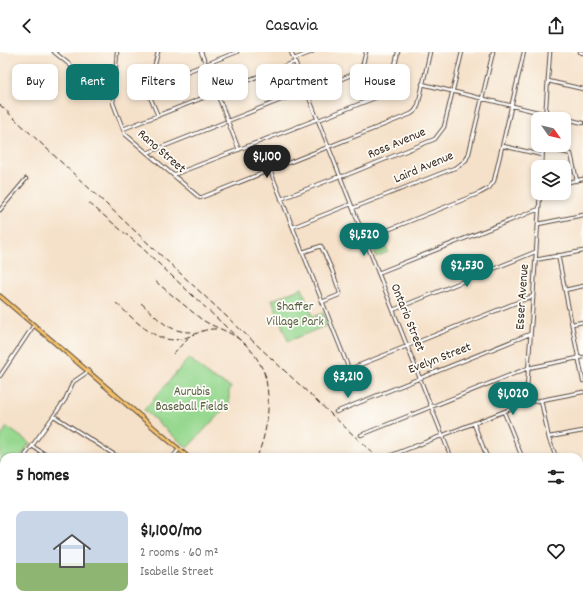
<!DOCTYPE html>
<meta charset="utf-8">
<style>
body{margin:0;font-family:Dekko,sans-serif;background:#f6f6f6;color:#222;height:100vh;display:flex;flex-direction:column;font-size:15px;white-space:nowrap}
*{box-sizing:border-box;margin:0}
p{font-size:13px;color:#767676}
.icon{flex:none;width:22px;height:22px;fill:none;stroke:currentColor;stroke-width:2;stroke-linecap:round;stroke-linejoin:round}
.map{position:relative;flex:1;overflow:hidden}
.details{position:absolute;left:0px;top:401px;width:583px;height:156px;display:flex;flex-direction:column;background:#fff;border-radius:12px 12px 0 0;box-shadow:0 2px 6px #0003}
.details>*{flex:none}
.hud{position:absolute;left:12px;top:12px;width:559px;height:36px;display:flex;gap:8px}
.needle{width:26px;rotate:124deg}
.fabs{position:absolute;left:531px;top:60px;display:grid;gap:8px}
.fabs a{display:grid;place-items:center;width:40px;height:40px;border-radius:8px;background:#fff;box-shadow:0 2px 6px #0003;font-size:20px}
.price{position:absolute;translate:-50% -34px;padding:0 9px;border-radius:14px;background:#0f766e;color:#fff;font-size:13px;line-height:26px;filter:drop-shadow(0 1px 2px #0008)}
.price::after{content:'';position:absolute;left:50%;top:24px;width:12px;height:9px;margin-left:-6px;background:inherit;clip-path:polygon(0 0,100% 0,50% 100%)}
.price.selected{background:#222;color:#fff}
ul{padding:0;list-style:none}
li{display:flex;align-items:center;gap:12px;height:100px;padding:0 16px}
li span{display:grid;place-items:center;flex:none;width:112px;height:80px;border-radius:8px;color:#555}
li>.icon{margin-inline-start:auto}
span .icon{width:48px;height:48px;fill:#fffc;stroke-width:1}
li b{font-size:17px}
h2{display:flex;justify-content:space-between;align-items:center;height:48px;padding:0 16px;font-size:17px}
.pill{padding:0 14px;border-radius:8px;background:#fff;box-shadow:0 2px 6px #0003;font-size:14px;line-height:36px}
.pill.selected{background:#0f766e;color:#fff}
header{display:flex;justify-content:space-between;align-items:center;height:52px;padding:0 16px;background:#fff;font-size:18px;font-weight:600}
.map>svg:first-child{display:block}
</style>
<header><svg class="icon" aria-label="back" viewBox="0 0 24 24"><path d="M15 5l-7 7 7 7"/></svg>Casavia<svg class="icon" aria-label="share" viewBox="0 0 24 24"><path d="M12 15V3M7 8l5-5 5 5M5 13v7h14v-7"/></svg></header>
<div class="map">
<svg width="583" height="557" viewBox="0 0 583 557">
<rect width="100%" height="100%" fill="#fdfcf7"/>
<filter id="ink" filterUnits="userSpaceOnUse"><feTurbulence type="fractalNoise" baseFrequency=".025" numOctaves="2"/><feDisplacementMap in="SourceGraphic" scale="8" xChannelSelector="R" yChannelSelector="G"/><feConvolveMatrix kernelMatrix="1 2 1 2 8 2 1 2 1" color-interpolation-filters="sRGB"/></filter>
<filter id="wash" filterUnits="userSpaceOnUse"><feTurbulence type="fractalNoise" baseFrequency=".012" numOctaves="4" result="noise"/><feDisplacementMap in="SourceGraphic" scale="16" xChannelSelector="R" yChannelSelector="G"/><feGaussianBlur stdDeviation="0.9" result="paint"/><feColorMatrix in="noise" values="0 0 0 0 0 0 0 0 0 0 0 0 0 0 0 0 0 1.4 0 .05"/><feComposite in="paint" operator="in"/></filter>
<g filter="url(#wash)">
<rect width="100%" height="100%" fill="#f5e1c9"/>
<!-- green -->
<path fill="#96d88f" stroke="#688156" d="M382,184L388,200L376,205L370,188Z
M302,236L313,265L323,261L328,273L288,289L272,248Z
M189,306L211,325L231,335L229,339V352L187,396L144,358Z
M7,375L30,391L21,405H4V430L0,436V386Z"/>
<!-- forest -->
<path fill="#78b87a" stroke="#5a714c" d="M111,553H162L159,557H117Z"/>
</g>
<g filter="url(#ink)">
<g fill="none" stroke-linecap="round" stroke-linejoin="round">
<!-- minor casing -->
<g stroke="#574538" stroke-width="4.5">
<path id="minor" d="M54,0L86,26L100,31L114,32
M117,0L113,51L125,82L200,146L411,62L415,59L418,54L430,0
M158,0L148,40L158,64
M201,0L239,98
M291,0L451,405
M580,0L583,1
M294,7L312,0
M548,29L583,37
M422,32L583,71
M150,34L237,0
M307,41L361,19L366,0
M545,67L550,0
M123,77L295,10
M503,94L542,103
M543,95L571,102L577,129
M147,101L306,38
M542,115L543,93
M270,118L349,317
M173,123L315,68L321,67L385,42L390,35L398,0
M564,131L583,127
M281,147L340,124H344L435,87L444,75L462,0
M353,156L457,115L466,108L469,101L493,0
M0,158L26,127
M538,172L583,163
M293,175L351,152
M365,187L480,141L489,136L494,129L524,0
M303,200L321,194L332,218L340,241L339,243L322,250
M558,203L583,329
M535,208L583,199
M378,221L539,157
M565,238L583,234
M393,258L535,200
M572,272L583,270
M337,322L533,244
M0,324L34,273
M541,348L549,387L556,405
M526,351L540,141
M336,360L530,282
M504,360L522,405
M54,364L118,405
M474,372L487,405
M361,383L528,316L583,305
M549,385L583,379
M32,394L49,405
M24,405L65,348L73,330L89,319
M173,405L179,397
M387,405L526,351L583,340
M579,419L583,418
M0,440L4,434
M579,458L583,457
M579,462L583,472
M579,489L583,488
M510,553L511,557
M191,557L193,553
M227,557L229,553
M259,557L262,553
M296,557L298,553
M330,557L332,553
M423,557L426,553"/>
</g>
<!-- major casing -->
<g stroke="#574538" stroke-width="5">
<path id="major" d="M0,244L188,405
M361,553L366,557"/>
</g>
<!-- minor -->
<use href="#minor" stroke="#fff" stroke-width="2.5"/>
<!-- major -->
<use href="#major" stroke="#f4c16a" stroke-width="3"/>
<!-- rail -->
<path stroke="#3b2a1e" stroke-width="1" stroke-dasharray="6 3" stroke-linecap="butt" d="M0,53L377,405
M89,151L140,194L240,288
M155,229L201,267C211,274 223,277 233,283C251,294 258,306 266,325
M116,251C133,266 156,293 181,287C194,284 203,276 217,277
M141,251C158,266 168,281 193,280
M173,302L188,286
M257,405C268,378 272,348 264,320
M506,553L508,557
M537,553L541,557
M161,557L164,553"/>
</g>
</g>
<g text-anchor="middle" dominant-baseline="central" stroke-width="3.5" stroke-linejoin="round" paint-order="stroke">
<!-- street labels -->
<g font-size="13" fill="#3b2a1e" stroke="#fdfcf7">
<text transform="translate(397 92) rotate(-23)">Ross Avenue</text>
<text transform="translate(161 100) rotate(41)">Rano Street</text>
<text transform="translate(424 116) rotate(-23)">Laird Avenue</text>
<text transform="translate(523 245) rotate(-86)">Esser Avenue</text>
<text transform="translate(407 266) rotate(68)">Ontario Street</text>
<text transform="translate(440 307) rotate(-21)">Evelyn Street</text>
</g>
<!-- park labels -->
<g font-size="13" fill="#565e40" stroke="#fdfcf7">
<text x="295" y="255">Shaffer<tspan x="295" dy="15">Village Park</tspan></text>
<text x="192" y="340">Aurubis<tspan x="192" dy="15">Baseball Fields</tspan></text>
</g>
</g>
</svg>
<div class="fabs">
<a><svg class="needle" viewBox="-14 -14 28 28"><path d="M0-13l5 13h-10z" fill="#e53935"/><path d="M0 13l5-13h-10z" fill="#767676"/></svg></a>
<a><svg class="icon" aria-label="layers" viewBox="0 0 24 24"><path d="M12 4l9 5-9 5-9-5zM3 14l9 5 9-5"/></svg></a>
</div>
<b class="price selected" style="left:267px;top:127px">$1,100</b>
<b class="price" style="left:364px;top:205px">$1,520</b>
<b class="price" style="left:467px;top:236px">$2,530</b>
<b class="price" style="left:348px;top:347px">$3,210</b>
<b class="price" style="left:513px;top:364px">$1,020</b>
<div class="hud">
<a class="pill">Buy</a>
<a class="pill selected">Rent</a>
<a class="pill">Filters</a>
<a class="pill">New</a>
<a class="pill">Apartment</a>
<a class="pill">House</a>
</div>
<section class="details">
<h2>5 homes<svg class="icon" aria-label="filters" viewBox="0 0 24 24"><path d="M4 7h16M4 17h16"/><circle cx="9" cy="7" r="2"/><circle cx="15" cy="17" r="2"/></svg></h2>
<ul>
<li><span style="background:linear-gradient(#c9d6e8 65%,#8fb573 0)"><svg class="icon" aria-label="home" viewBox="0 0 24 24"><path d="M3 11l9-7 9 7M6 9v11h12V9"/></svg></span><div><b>$1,100/mo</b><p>2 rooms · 60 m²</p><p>Isabelle Street</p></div><svg class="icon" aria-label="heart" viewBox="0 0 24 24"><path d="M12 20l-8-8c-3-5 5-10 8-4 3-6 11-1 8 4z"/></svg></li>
</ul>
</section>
</div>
